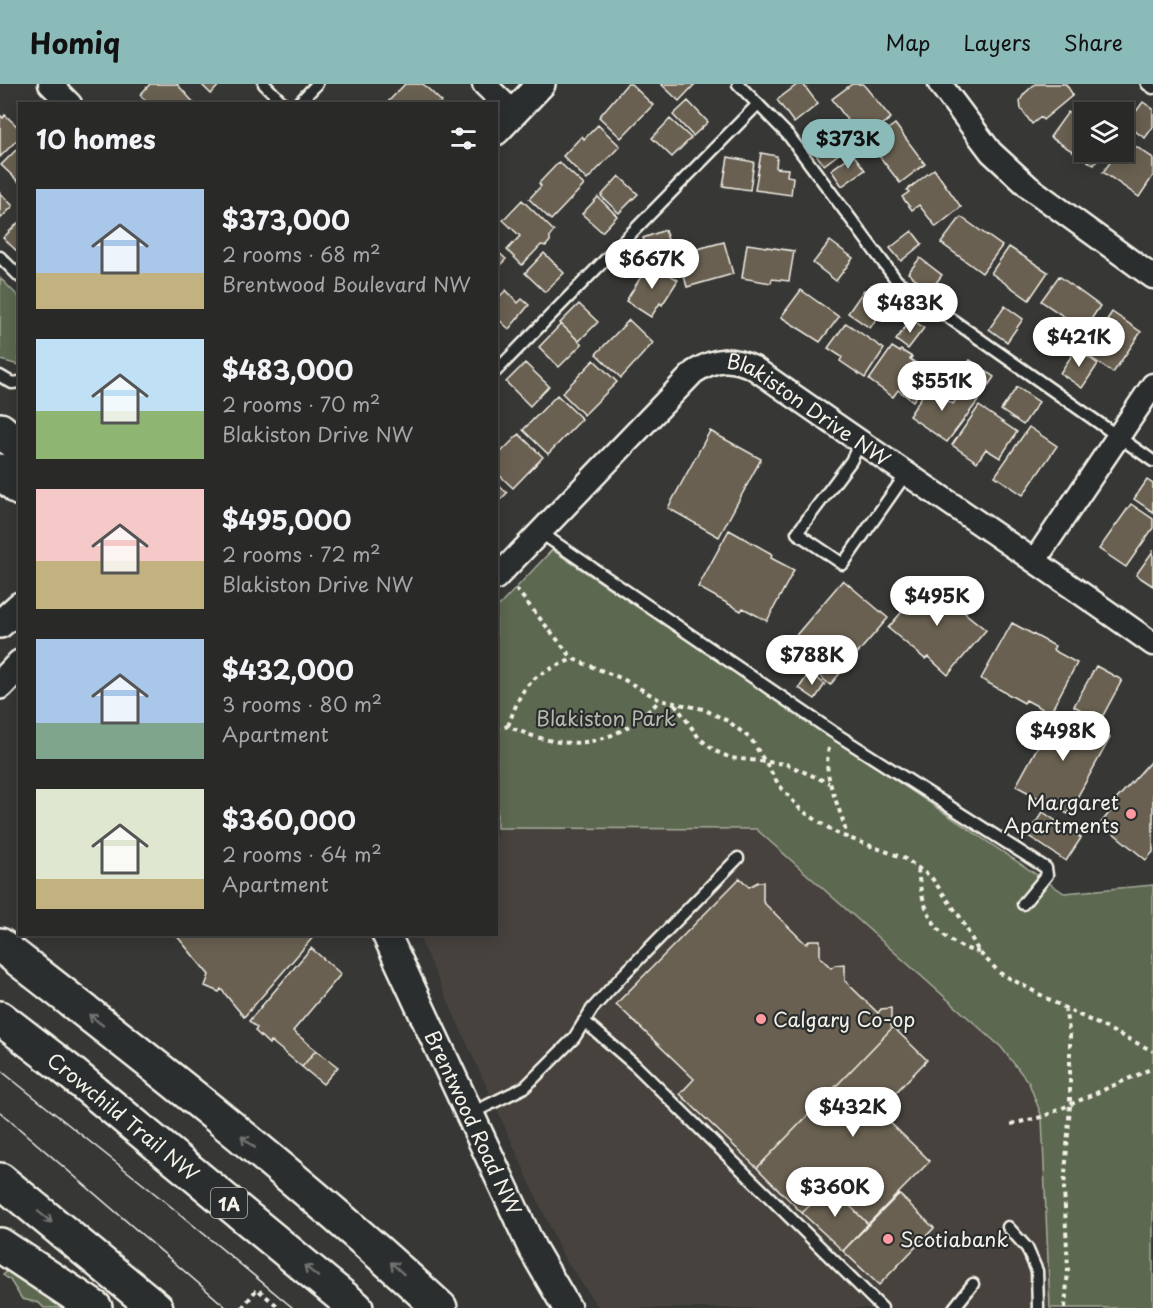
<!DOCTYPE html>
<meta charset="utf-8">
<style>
body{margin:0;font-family:"Playpen Sans",sans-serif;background:#313130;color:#f1f3f6;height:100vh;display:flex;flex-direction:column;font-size:22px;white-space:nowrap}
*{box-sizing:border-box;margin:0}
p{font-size:20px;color:#a5a6a8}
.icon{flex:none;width:33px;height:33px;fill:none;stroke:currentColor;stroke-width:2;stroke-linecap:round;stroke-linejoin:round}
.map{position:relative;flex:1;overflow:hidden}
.sheet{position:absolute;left:18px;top:18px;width:480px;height:834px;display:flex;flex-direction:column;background:#292928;border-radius:0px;box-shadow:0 3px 15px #0003,0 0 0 2px #454545}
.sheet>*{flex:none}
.tools{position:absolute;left:1074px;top:18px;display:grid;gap:12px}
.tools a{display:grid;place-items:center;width:60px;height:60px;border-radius:0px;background:#292928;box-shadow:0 3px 15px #0003,0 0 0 2px #454545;font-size:30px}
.price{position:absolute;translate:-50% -51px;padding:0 14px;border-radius:21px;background:#fff;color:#222;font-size:20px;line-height:39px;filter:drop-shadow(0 2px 3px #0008)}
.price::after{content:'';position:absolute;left:50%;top:36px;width:18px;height:14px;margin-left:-9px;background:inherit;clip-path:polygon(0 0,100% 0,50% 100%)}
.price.on{background:#8bbbb9;color:#111}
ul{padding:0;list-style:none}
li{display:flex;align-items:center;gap:18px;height:150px;padding:0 18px}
li span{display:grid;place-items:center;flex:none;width:168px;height:120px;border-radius:0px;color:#555}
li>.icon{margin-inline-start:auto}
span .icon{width:72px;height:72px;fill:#fffc;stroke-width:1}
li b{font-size:26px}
h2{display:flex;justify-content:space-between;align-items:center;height:72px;padding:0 18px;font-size:26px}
header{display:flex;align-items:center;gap:36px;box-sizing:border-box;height:84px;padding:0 30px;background:#8bbbb9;color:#111}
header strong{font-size:28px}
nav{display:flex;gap:33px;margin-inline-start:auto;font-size:21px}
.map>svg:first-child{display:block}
</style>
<header>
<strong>Homiq</strong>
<nav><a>Map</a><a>Layers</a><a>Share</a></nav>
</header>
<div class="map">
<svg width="1153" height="1224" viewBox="0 0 1153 1224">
<rect width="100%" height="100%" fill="#373735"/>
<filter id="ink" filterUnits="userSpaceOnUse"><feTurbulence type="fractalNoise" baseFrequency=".0167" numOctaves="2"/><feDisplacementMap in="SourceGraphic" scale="12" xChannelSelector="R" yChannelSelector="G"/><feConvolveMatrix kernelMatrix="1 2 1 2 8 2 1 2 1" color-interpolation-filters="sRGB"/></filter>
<g filter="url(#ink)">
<!-- built -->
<path fill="#46433d" d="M497,744L756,745L1001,963L1029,999L1042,1033L1050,1224H599L564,1174L418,851L496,850Z"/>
<!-- green -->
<path fill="#5b6850" stroke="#a8ac9c" stroke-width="1.5" d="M0,194L19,213V281L0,276Z
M552,466L1064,809L1153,801V1224H1050L1042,1033L1029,999L1001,963L756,745L497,744L496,525Z
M9,1186L72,1224H44L39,1219L22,1215L10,1196L3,1191Z"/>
<!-- building -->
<path fill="#696051" stroke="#f4f1e8" stroke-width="1.5" d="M150,0H177L195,20H149L140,11Z
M201,0H220L211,10Z
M405,0H423L442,18L440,20H386Z
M627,0H631L653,21L621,54L599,33Z
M661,0H695L679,17Z
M798,0H803L818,20L794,39L777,16Z
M852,0H863L891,34L862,56L832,15Z
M1035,0H1066L1073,11L1043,36L1041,33L1032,40L1021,25L1020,17L1024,10Z
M688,17L708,38L693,52L673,31Z
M1143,18L1153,25V43L1145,54L1126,41Z
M1068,28L1084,39V68H1103L1094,81L1050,53Z
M0,31L3,34L5,31L20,45V53L0,73Z
M670,35L691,54L672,73L652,54Z
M895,40L925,80L900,99L869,59Z
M598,41L620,62L587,96L563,72L582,52L584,55Z
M831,41L848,63L824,81L807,59Z
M1126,56L1153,74V92L1139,113L1103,88L1118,68H1124V59Z
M20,62V99L1,81Z
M761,69L777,72L776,84L788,85L787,92L793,93L791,111L755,106Z
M853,70L865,86L842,102L831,86Z
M728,73L754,78L750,106L723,102Z
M559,78L584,101L551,136L529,115L541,102L539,99Z
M934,85L961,123L936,143L919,121L912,126L902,113L909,108L907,106Z
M619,92L638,110L619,129L601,112Z
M0,109L13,122L0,135Z
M598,113L617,132L602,148L582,130Z
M522,116L554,147L550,152V157L546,162L541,161L522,181L507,166L520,152L503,136Z
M961,133L1002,162L982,189L941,159Z
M20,137V170L3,154Z
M665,146L672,168L650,176L643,154Z
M912,147L922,160L901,177L890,164Z
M830,157L853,174L836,197L813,179Z
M724,158L733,190L687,203L678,170Z
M747,160L794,167L789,197L772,195L771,199L742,194Z
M1009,163L1048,188L1029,216L991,189Z
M496,166L506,175L496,185Z
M544,169L564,189L545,208L525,189Z
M673,173L678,186L670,189L665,176Z
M920,174L942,191L930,207L908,189Z
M650,178L678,196L662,221L660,219L651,233L626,217Z
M1059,192L1100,222L1084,246L1041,217Z
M506,206L518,219L522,215L529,221L509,245L496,233V216Z
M801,206L839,233L820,258L781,233Z
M864,206L886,221L870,244L848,229Z
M579,220L598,238L579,257L560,239Z
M1005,222L1023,235L1007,258L989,245Z
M1112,228L1141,248L1113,289L1086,270L1099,252L1097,251Z
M911,235L924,244L908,265L896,256Z
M629,236L653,259L621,294L596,270Z
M846,239L884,265L865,294L840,277L842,273L828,264Z
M561,240L582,260L559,283L539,263Z
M892,263L900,268L901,266L912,273L910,275L932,290L913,317L898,306L893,313L869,296Z
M1076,265L1098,280L1082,304L1060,289Z
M594,276L617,298L584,331L562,309Z
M970,276L994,293L978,317L953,300Z
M525,279L549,302L530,322L506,298Z
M937,301L949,309L946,315L953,320L962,306L978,317L947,358L909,332L928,303L933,306Z
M1017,303L1039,318L1023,341L1001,326Z
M557,311L582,335L548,370L523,346Z
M979,322L1017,348L1000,374L986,365L977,378L952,361Z
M1029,343L1057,362L1023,411L995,392Z
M710,347L761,375L719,453L668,424Z
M519,350L543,373L513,404L496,388V373Z
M1147,396L1153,400V428L1134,415Z
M496,399L507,409L496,420Z
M1131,420L1153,435V444L1126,483L1099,465Z
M729,446L772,470L771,474L794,486L767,537L743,524L741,527L698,503Z
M1153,467V502L1136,491Z
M930,495L967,526L965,529L986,546L948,591L928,573L925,575L888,544Z
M843,496L888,534L830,601L786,563Z
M1012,539L1055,562L1053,566L1077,579L1050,629L1026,616L1024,619L981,595Z
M1096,582L1122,596L1100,637L1074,622Z
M809,589L825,600L815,615L799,604Z
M1058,626L1110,654L1068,730L1016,702Z
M1151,677L1153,678V768L1146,776L1101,739L1116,720L1114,718Z
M1043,728L1081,754L1066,777L1027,751Z
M740,794L749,803L758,798H763V818L806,860L810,856H820V873L831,884L835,881L845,880V897L878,929L881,925L891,924V942L893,943L757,1084L680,1010L694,995L616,920Z
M179,850H315V851L244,933L221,905L219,908L205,902L209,891L176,851Z
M311,864L341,890L293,947L316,966L302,983L271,957L269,960L255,947L257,944L249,937Z
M893,943L927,976L878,1027L930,1077L868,1140L830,1102L802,1129L757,1084Z
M316,966L338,983L323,1000L302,983Z
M830,1102L868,1140L843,1167L802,1129Z
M899,1110L934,1144L879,1201L843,1167Z"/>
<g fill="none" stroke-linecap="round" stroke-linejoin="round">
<!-- service casing -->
<g stroke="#f4f1e8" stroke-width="15">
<path id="service" d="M264,0L284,20
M738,0L789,52L897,197L1153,377
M1147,0L1153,4
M298,20L317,0
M0,173L20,193
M496,287L758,20
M0,292L12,299L20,298
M860,359L851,377L797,449L843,480L906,390
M541,449L833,648L1046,784L1047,791L1023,820
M584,937L636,982L882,1224
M470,1030L525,1003L574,954L592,925L625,889L738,774
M1008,1143L1027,1164L1037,1187L1038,1224
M954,1224L973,1200"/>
</g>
<!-- minor casing -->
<g stroke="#f4f1e8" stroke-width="27">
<g id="minor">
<path d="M50,0L70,20"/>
<path d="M484,0L514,29"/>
<path d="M940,0L991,68L1030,104L1153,193"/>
<path d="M1035,476L1153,301"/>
<path id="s1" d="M496,494L694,288C716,274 731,273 754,284C886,377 1021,466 1153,560"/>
</g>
</g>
<!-- tertiary casing -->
<g stroke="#f4f1e8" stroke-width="32">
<g id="tertiary">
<path d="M496,47L541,0"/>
<path d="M0,540L20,522"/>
<path d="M0,601L20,580"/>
<path id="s2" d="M386,850L532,1164L567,1224"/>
</g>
</g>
<!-- motorway casing -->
<g stroke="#f4f1e8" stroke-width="38">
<g id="motorway">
<path d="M0,346L20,363"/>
<path d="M0,387L20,405"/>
<path d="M0,861C150,977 300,1095 440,1224"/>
<path id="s3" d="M0,934L65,984L356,1224"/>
<path d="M0,1096L156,1224"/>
<path d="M0,1161L95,1224"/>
</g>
</g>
<!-- path -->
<path stroke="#f4f1e8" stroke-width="4" stroke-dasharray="4.5 4.5" stroke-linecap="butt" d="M516,505L573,575
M675,620L699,654L715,667L731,674L786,680L829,699
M508,642C524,598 529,593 573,575L623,595L660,616L703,625L728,637L751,655L779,701L801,726L838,750L904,774L931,793L960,833L979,868L1000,889L1065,924L1153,967
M496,646L508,642C568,670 614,664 660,616
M829,664C821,695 842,723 847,754
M918,785C921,824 936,860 979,868
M1011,1040L1042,1033L1153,984
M242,1224L257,1205L280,1224
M1065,1224L1068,1185L1064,1105L1070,1021V950L1065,926"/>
<!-- service -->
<use href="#service" stroke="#2a2d2e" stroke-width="10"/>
<!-- minor -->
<use href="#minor" stroke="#2a2d2e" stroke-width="22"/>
<!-- tertiary -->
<use href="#tertiary" stroke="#2a2d2e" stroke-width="27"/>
<!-- motorway -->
<use href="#motorway" stroke="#2a2d2e" stroke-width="33"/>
<!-- tram -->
<path stroke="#f4f1e8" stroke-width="1.5" d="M0,986L163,1116L293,1224
M0,1028L227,1224"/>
</g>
<!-- one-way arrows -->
<defs><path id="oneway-shaft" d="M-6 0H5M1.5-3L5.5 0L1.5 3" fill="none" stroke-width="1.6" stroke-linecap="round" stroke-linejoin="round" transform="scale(1.5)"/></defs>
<g stroke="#71726f">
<use href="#oneway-shaft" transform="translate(96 936) rotate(-142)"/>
<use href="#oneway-shaft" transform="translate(248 1058) rotate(-140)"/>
<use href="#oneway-shaft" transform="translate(45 1133) rotate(39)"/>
<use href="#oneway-shaft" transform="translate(397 1184) rotate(-137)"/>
<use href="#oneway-shaft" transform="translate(311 1187) rotate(-141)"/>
</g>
</g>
<!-- markers -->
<g fill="#ff9aa2" stroke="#2a2d2e" stroke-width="2">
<circle cx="1131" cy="730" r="6"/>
<circle cx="761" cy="935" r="6"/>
<circle cx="888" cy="1155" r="6"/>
</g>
<g text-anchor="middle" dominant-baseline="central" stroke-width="4.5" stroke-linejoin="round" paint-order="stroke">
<!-- shield labels -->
<rect fill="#2a2d2e" stroke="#b7b6b0" stroke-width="1.5" x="211" y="1104" width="36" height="30" rx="4.5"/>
<g font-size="18" font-weight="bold" fill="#f4f1e8">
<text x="229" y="1119">1A</text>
</g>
<!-- street labels -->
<g font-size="20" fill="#f4f1e8" stroke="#2a2d2e">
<text stroke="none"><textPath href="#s1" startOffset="417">Blakiston Drive NW</textPath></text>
<text stroke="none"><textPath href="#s3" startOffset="158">Crowchild Trail NW</textPath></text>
<text stroke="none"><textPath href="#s2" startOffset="208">Brentwood Road NW</textPath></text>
</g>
<!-- park labels -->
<g font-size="20" fill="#b7baab" stroke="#2a2d2e">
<text x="606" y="634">Blakiston Park</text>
</g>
<!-- poi labels -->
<g font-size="20" fill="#f4f1e8" stroke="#2a2d2e" text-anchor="start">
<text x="1119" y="718" text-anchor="end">Margaret<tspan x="1119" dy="23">Apartments</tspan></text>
<text x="773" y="935">Calgary Co-op</text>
<text x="900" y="1155">Scotiabank</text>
</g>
</g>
</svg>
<div class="tools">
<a><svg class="icon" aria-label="layers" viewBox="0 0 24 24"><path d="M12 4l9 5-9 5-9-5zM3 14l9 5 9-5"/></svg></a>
</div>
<b class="price on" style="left:848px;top:86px">$373K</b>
<b class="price" style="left:652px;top:206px">$667K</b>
<b class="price" style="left:910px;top:250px">$483K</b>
<b class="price" style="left:1079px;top:284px">$421K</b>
<b class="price" style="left:942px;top:328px">$551K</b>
<b class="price" style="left:937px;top:543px">$495K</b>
<b class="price" style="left:812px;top:602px">$788K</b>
<b class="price" style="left:1063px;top:678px">$498K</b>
<b class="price" style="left:853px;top:1054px">$432K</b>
<b class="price" style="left:835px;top:1134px">$360K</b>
<section class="sheet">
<h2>10 homes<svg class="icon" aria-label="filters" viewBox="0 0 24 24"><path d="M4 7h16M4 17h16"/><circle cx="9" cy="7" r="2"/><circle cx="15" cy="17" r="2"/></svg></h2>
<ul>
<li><span style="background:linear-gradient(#a9c7e8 70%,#c2b280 0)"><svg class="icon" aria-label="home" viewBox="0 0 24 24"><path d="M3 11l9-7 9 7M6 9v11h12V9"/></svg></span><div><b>$373,000</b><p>2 rooms · 68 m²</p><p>Brentwood Boulevard NW</p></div></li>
<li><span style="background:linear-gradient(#bfe0f5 60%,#8fb573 0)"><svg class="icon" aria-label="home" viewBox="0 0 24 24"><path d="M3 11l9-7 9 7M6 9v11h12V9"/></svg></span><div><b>$483,000</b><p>2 rooms · 70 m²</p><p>Blakiston Drive NW</p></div></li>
<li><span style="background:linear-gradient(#f6c9c9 60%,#c2b280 0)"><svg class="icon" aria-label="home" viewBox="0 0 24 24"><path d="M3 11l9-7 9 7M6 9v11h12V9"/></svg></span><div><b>$495,000</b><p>2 rooms · 72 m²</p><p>Blakiston Drive NW</p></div></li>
<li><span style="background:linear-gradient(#a9c7e8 70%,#7fa58c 0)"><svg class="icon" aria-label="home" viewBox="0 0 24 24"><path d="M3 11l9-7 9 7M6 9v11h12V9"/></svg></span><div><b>$432,000</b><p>3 rooms · 80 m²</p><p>Apartment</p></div></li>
<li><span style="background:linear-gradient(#dfe7d0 75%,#c2b280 0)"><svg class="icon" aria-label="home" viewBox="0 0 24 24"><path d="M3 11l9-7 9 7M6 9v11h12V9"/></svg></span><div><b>$360,000</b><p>2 rooms · 64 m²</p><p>Apartment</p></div></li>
</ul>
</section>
</div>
